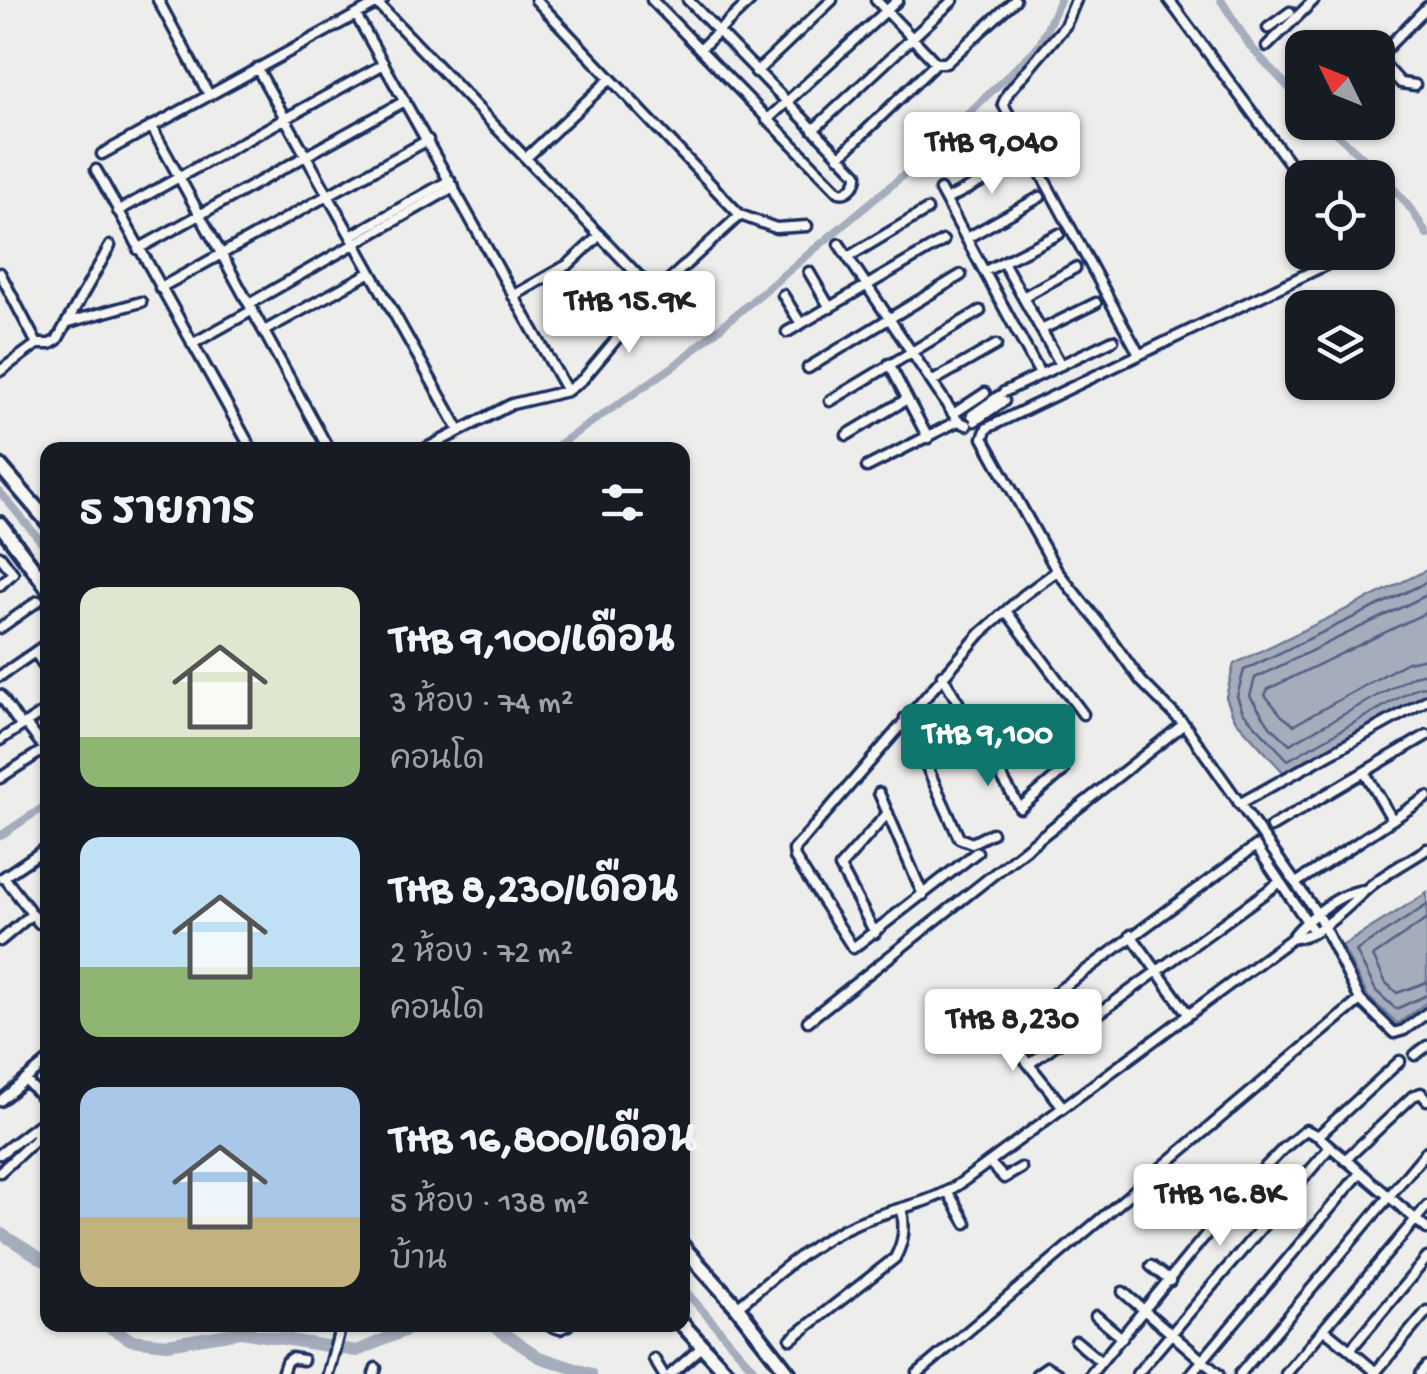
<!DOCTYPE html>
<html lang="th">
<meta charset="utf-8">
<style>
body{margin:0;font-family:"Gochi Hand","Playpen Sans Thai",sans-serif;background:#20242c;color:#f1f3f6;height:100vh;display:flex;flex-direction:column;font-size:38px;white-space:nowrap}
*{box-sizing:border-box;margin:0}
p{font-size:32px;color:#9ea1a6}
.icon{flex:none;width:55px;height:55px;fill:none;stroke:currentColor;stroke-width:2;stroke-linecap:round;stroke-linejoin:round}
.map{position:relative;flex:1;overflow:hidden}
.details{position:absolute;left:40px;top:442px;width:650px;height:890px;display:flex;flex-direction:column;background:#171b24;border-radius:20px;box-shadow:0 2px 8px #0004}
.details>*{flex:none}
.needle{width:65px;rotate:313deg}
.buttons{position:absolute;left:1285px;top:30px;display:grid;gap:20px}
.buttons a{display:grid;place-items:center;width:110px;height:110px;border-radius:20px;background:#171b24;box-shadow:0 2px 8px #0004;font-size:50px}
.price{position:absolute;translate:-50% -85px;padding:0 22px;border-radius:10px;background:#fff;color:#222;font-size:32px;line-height:65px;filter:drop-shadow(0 2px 5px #0008)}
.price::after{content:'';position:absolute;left:50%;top:60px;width:30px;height:22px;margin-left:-15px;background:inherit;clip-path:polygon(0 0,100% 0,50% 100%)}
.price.selected{background:#0f766e;color:#fff}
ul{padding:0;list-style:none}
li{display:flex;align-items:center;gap:30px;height:250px;padding:0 40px}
li span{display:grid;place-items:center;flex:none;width:280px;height:200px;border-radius:20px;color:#555}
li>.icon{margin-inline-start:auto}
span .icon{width:120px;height:120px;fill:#fffc;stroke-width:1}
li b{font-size:42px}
h2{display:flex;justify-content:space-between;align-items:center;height:120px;padding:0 40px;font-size:42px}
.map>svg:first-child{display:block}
</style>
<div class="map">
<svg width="1427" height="1374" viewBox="0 0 1427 1374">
<rect width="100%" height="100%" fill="#edeeec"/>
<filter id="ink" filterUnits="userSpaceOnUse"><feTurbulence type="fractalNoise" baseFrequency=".01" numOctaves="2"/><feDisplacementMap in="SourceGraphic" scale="20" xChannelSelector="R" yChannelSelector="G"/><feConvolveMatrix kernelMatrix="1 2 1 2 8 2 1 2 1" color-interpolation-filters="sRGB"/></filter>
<g filter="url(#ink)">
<!-- water -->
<path fill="#a5acbc" stroke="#6e7a96" stroke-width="2.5" d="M1427,570V694L1285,774L1234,718L1226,697L1234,664Z
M1427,893V1002L1398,1024L1368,997L1342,946Z"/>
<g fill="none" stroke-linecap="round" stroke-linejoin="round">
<!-- shore -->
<path stroke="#526184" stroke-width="2.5" d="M1427,582L1244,670L1237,696L1243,712L1288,760L1418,687L1427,686
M1427,595L1255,678L1250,696L1270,726L1290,744L1413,676L1427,673
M1427,612L1268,689L1265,695L1282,716L1294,725L1407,662L1427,658
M1427,905L1356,951L1376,991L1396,1009L1427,995
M1427,919L1373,956L1386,983L1397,993L1427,982"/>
<!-- canal -->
<path stroke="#a5acbc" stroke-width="8" d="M1221,0L1250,46L1302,102
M1324,122C1361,157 1403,189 1427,235
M551,450L674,366L906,173L1039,46L1060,0
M0,492L48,550
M0,836L48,804
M682,1287L758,1374"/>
<!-- river -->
<path stroke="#a5acbc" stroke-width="12" d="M0,1233L48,1263
M106,1325L131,1340L167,1344L241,1332L357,1351L418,1325
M492,1325L539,1357L591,1374"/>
<!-- minor casing -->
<g stroke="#1b2f5e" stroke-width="15">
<path id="minor" d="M158,0L209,95
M536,0L740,215
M652,0L839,192C848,195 858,183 857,174L688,0
M876,0L936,63
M1076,0L1065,26L1008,93L1003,104L1139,354
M1169,0L1302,180
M377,3L655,293
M356,15L567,391
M1268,28L1290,12
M1267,46L1314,0
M700,49L751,0
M1378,57L1427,7
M1378,58L1401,83L1415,85
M257,68L459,430
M756,72L832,0
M767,120L898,0
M151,126L329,450
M813,130L953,0
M102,154L383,0
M839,157L936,63H946L1015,0
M526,158L610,79
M971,158L984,180
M96,170L252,450
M940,190L1040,374
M946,200L1020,161
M118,211L384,64
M351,236L450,180
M967,238L1040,197
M839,244L958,421L967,425
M138,249L405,101
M1343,252L1340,258L987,428L983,438L1057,571L1103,628L1141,681L1184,724L1318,915L1360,1000L1394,1033L1404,1030L1427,1013
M848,257L927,210
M1003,262L1061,365
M985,271L1059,234
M809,272L830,308
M0,273L37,344L0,371
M160,288L428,140
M783,295L801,324
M513,296L569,264L600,235
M1023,297L1075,268
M249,304L454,187
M69,322L141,302
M1041,330L1096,303
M264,331L371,272
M787,332L943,241
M37,344H50L57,340L110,246
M192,344L253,310
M889,364L928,438
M808,368L961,275
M933,381L996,345
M1004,392L1113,340
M830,401L980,311
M953,414L985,393
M972,415L999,396
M975,421L1004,401
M847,435L907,399
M423,450L512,404L567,391L583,379L655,293L740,215L776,228L807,226
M867,467L958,421
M0,556L13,573L0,585
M1006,611L1083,714
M0,628L38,601
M35,652L48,671
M942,675L1020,808L1063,771
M0,676L48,643
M0,695L21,726
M905,718L959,838L972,843L992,833
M26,724L45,749
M0,740L48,709
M1365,773L1392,819
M0,778L48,747
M879,793L923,895
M1239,804L1427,700
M1271,827L1427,735
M977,852L853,948L795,858L794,850L980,634L1024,595L1057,571
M4,877L39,923L48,922
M2,878L48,847
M1296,883L1427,797
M875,933L840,867L888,813
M1131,935L1188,1014
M1291,939C1323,935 1345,908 1368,888C1385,873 1408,862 1427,849
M0,941L31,915
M808,1021L1184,724
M1415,1055L1427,1046
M1029,1064L1280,882
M25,1080L48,1103
M0,1101L48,1061
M1063,1107L1007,1037L1006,1029L1256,846L1314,932
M1318,1136L1400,1061
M0,1154L38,1125
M1345,1160L1413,1096L1421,1093L1427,1100
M990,1163L1004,1178L1021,1168
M0,1172L36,1139L38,1125L48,1117
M948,1192L966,1223
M1151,1266L1170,1281
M1123,1292L1218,1374
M737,1307C774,1277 813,1241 857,1223C891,1208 926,1206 958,1185L1291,939C1305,920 1341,891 1366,890
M1096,1316L1122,1338
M548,1325L560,1329L568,1325
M1324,1329L1350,1350L1427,1258
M791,1339L895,1258C904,1241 905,1228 902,1210
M1076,1341L1101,1362
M1350,1350L1376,1372
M654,1359L663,1374
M282,1374L286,1362L291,1358L303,1360
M328,1374L341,1325
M374,1374L376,1368
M671,1374L703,1346
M917,1374L1360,1000
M1037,1374L1047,1367L1058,1374
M1091,1374L1242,1191L1284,1148L1306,1130L1318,1136L1427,1229
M1137,1374L1330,1147
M1191,1374L1360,1173
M1240,1374L1427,1151
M1286,1374L1427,1206
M1374,1374L1427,1311
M1420,1374L1427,1366"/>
</g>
<!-- primary casing -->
<g stroke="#1b2f5e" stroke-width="20">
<path id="primary" d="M0,466L48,522
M0,524L48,588
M682,1246L737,1307L789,1374
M682,1324L728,1374"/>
</g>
<!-- minor -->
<use href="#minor" stroke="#f6f6f2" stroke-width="8"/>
<!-- primary -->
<use href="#primary" stroke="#f6f6f2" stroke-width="12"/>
</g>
</g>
</svg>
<div class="buttons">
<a><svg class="needle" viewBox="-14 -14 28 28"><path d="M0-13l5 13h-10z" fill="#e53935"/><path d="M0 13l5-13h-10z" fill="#9ea1a6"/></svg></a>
<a><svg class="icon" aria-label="locate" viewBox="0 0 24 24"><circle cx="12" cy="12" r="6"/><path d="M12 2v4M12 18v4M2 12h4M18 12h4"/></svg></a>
<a><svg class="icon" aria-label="layers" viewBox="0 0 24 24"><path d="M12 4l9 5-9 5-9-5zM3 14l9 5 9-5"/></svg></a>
</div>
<b class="price" style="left:992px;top:197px">THB 9,040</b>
<b class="price" style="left:629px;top:356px">THB 15.9K</b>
<b class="price selected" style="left:988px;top:789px">THB 9,100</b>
<b class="price" style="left:1013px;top:1074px">THB 8,230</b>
<b class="price" style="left:1220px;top:1249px">THB 16.8K</b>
<section class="details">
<h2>5 รายการ<svg class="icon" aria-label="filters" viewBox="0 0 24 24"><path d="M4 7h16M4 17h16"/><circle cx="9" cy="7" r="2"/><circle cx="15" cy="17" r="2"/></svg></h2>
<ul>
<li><span style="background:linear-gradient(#dfe7d0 75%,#8fb573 0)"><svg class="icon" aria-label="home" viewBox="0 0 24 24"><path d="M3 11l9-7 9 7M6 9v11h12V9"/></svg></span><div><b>THB 9,100/เดือน</b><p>3 ห้อง · 74 m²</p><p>คอนโด</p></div></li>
<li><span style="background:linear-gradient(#bfe0f5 65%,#8fb573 0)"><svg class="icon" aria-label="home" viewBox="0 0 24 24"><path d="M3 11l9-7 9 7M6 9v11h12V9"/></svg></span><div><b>THB 8,230/เดือน</b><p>2 ห้อง · 72 m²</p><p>คอนโด</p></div></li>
<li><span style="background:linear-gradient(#a9c7e8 65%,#c2b280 0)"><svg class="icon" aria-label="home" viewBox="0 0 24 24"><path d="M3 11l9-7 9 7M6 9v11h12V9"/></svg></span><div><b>THB 16,800/เดือน</b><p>5 ห้อง · 138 m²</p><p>บ้าน</p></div></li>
</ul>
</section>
</div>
